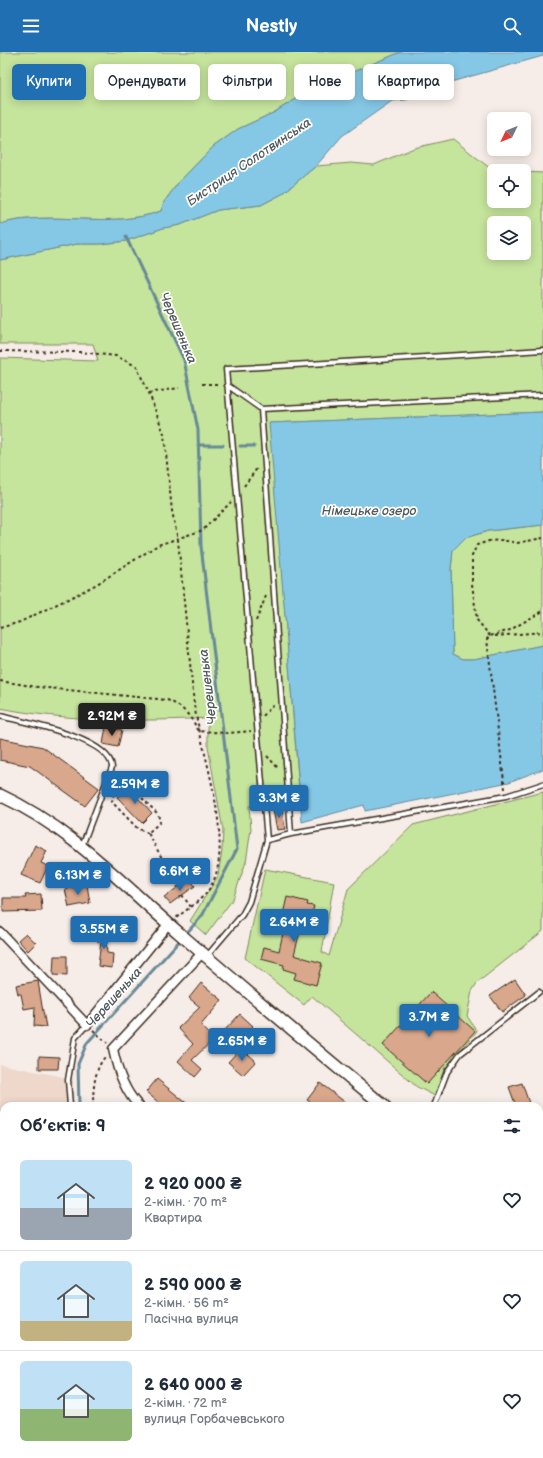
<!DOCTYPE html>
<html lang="uk">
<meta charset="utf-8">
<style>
body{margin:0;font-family:"Balsamiq Sans",sans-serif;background:#f2f2f3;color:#1f2937;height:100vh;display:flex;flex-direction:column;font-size:15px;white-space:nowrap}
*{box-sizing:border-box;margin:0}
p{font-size:13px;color:#747a83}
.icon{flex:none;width:22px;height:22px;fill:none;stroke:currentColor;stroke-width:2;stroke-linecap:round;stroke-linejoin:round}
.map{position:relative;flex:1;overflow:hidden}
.side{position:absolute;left:0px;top:1050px;width:543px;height:356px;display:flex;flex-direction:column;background:#fff;border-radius:12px 12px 0 0;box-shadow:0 2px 10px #0003}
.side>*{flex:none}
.top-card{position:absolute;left:12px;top:12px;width:519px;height:36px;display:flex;gap:8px}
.needle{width:26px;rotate:227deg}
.tools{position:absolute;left:487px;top:60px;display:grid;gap:8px}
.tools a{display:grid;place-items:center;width:44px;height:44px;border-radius:6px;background:#fff;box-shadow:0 2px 10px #0003;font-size:20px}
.price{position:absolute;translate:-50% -34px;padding:0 9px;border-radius:4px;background:#1f6fb2;color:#fff;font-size:13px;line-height:26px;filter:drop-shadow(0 1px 2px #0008)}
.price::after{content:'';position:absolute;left:50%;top:24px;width:12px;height:9px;margin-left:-6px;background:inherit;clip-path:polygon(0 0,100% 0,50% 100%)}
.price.current{background:#222;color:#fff}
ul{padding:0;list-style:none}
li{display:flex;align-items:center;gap:12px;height:100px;padding:0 20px}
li+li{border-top:1px solid #e0e1e3}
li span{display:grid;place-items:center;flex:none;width:112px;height:80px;border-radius:6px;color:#555}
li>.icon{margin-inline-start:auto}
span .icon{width:48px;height:48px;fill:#fffc;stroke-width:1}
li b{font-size:17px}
h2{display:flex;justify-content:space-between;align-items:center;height:48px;padding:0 20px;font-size:17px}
.chip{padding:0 14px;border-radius:6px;background:#fff;box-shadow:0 2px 10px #0003;font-size:14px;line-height:36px}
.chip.current{background:#1f6fb2;color:#fff}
header{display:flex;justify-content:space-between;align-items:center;height:52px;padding:0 20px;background:#1f6fb2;color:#fff;font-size:18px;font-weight:600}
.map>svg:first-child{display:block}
</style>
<header><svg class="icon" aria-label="menu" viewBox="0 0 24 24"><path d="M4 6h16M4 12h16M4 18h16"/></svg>Nestly<svg class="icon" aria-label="search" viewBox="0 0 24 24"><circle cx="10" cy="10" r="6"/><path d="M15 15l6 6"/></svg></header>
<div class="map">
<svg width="543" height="1406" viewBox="0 0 543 1406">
<rect width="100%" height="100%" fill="#f7ede8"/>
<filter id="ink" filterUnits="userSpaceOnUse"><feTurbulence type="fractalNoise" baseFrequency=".025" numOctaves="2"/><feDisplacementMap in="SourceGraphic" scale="8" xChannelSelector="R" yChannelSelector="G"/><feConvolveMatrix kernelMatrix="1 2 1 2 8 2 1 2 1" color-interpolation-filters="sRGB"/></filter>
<g filter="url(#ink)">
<!-- built -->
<path fill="#eed8cc" d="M0,1012L73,1027L74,1054H4V1402H94V1406H0Z"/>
<!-- green -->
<path fill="#c5e49c" stroke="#80875d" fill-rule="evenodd" d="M0,0H401L309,38L275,60L238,77L213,95L178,131L164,150L161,159C110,178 52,157 0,172Z
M453,87L491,117L514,119H494V149H524V120L543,121V360L270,371L300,751L249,754L251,777L246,810L233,847L206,883L190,869L218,824L222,798L223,778L208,695V666C141,670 65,669 0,656V306L98,309L93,292H0V208L77,192H101L126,189L163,176L180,173L218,158L261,153L282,142L316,114L351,111L374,113L414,96ZM494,171H524V201H494Z
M543,473V593L474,607H463L453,602L451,517L453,498L465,486L488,479Z
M543,740V879L477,931L472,939L467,964L477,979L444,1017L435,1044L417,1035L312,944L304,953L245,906L265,817L334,830L322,900L329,904L348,837L413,773Z"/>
<!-- water -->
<path fill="#85c8e6" stroke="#678996" d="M401,0H543V4L433,35L406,48L392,49L342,84L316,114L282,142L261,153L218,158L180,173L163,176L126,189L101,192H77L0,208V172C52,157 110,178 161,159L164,150L178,131L213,95L238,77L275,60L309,38Z
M543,360V473L488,479L465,486L453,498L451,517L453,602L463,607H474L543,593V717L509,730L365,759L364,753L302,770L269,371Z"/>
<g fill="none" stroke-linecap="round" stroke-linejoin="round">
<!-- stream -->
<path stroke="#678996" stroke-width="3" d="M198,393H223
M240,394H254
M79,1054L78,1012L87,991L202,864L237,797L201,494L198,378L184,308L126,185
M100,1402V1406"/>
</g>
<!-- building -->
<path fill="#d9a78c" stroke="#3b2a1e" d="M106,675L122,678L118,695L103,692Z
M0,686L43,695L99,736L85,754L30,714L0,708Z
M128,735L152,761L142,771L117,745Z
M282,756L285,777L277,778L273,758Z
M35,793L47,799L41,811L48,814L40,831L21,823Z
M190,827L195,834L170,852L164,845Z
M87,833L90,851L69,855L65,837Z
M41,842L42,859L3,860V846H26L25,843Z
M287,845L308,850L307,853L314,854L309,873L302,871L294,903L322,911L316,933L294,927L296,921L283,917L284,913L261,907L264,895L279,899L285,872L281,871Z
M97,876H105L107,901L113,902L112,916L98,914L101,889L98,890Z
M26,881L36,891L28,899L18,888Z
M54,904H67V924L53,923Z
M515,927L526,943L502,960L490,944Z
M38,929L42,954L46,975L34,974L35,955L24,957L21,942H18L16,933Z
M201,931L222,948L201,973L214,987L192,1008L202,1017L195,1025L178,1009L193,992L178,976L200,955L189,946Z
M431,940L475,979L427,1032L383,993Z
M240,962L253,974L238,990L225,978Z
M241,996L256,1009L243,1023L228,1010Z
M39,1004L59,1005L58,1017H39Z
M157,1027L190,1054H163L146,1040Z
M320,1031L350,1054H316L307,1048Z
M522,1031L530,1054H516L509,1035Z"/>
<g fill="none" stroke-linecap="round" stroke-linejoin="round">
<!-- lane casing -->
<g stroke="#3b2a1e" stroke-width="7">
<path id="lane" d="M543,298L226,317L267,788L291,782L506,744L543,732
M227,333L261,357L543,343
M261,357L291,782
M0,664C23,670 110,686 112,715L82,794
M207,904L242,863L249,850L267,788
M70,1054L68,1028L75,986L87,973
M434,1054L447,1020L460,1002L539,940
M0,1106H4
M0,1192H4
M539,1245L543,1244
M0,1379H4
M83,1402V1406"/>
</g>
<!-- street casing -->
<g stroke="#3b2a1e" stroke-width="11">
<path id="street" d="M0,880L87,973L169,871
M139,1054C124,1039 117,1017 113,997L203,900"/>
</g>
<!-- secondary casing -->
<g stroke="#3b2a1e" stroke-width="14">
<path id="secondary" d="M0,743C71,776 120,830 179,881C246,939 315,997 384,1054
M539,1081H543"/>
</g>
<!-- path -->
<path stroke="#3b2a1e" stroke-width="2" stroke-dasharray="3 3" stroke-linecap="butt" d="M0,299L80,300L116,304L136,314L149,341L164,382L172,459L178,488L194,652C201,699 239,800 207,840C199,850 186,858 176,866
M202,332H220
M149,341L179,336
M244,434L258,415
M256,569L266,544
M0,576L20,570L76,543L97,532L158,493L203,478L231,450
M490,584L477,568L472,532V504L477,493L489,489L502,488L517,491L543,486
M495,584L543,580
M0,629L38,635L167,648C184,655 190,664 199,679L227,681L251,679
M263,664L275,651
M267,704L279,717
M505,737L487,587L490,584L510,578L543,559
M148,781L138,777L112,750L113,744L126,730L158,762L160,770L148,781L178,835
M182,843L191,855
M93,978L107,991
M93,1054C93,1039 94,1016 106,1004
M0,1217L4,1218
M0,1231L4,1229
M0,1318L4,1316
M0,1321L4,1324
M117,1402L118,1406"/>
<!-- lane -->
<use href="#lane" stroke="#fff" stroke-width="4"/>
<!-- street -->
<use href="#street" stroke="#fff" stroke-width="8"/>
<!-- secondary -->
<use href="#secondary" stroke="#fff" stroke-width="11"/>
</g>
</g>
<g text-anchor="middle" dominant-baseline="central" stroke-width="3.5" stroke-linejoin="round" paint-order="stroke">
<!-- water labels -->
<g font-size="13" font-style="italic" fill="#51595a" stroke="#fff">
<text transform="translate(249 110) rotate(-34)">Бистриця Солотвинська</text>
<text transform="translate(178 276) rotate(67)">Черешенька</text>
<text x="369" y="459">Німецьке озеро</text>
<text transform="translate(208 635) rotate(-97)">Черешенька</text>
<text transform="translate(114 946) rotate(-48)">Черешенька</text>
</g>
</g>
</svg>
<div class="tools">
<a><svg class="needle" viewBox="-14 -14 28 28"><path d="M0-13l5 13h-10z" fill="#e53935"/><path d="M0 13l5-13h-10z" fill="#747a83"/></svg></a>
<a><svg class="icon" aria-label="locate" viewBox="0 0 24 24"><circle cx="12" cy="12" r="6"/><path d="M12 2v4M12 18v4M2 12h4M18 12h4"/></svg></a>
<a><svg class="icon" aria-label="layers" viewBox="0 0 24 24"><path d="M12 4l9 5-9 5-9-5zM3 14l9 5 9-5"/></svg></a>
</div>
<b class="price current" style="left:112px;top:685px">2.92M ₴</b>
<b class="price" style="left:135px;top:753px">2.59M ₴</b>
<b class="price" style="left:279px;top:767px">3.3M ₴</b>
<b class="price" style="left:180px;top:840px">6.6M ₴</b>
<b class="price" style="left:78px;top:844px">6.13M ₴</b>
<b class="price" style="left:294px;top:891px">2.64M ₴</b>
<b class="price" style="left:104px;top:898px">3.55M ₴</b>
<b class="price" style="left:429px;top:986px">3.7M ₴</b>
<b class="price" style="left:242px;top:1010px">2.65M ₴</b>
<div class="top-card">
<a class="chip current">Купити</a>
<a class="chip">Орендувати</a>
<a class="chip">Фільтри</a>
<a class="chip">Нове</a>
<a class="chip">Квартира</a>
</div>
<section class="side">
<h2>Об’єктів: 9<svg class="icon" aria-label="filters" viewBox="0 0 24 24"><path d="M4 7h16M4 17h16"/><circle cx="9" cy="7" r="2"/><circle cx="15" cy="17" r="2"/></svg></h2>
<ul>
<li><span style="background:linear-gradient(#bfe0f5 60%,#9aa5b1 0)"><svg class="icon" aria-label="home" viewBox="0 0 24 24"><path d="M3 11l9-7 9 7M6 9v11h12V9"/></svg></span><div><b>2 920 000 ₴</b><p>2-кімн. · 70 m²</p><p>Квартира</p></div><svg class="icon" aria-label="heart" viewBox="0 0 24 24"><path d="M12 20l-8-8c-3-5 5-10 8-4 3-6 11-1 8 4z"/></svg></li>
<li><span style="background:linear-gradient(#bfe0f5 75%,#c2b280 0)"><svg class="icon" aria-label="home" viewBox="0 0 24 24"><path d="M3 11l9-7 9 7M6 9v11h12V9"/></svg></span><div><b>2 590 000 ₴</b><p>2-кімн. · 56 m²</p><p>Пасічна вулиця</p></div><svg class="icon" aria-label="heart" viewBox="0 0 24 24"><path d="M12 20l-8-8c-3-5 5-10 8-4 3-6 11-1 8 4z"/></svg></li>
<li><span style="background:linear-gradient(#bfe0f5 60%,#8fb573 0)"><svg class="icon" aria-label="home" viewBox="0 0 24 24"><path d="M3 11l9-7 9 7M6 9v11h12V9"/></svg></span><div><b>2 640 000 ₴</b><p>2-кімн. · 72 m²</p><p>вулиця Горбачевського</p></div><svg class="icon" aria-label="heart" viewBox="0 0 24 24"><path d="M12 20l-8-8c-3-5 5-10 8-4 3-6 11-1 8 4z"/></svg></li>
</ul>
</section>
</div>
